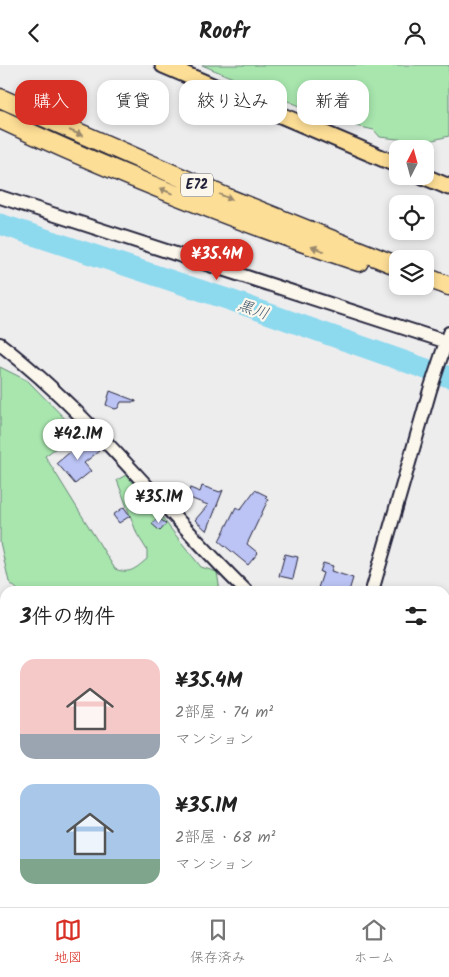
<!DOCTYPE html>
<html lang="ja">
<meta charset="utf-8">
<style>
body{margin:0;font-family:Kalam,"Klee One",sans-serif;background:#f2f2f2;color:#222;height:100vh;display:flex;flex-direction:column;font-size:19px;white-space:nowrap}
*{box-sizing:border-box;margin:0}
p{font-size:16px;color:#767676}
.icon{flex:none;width:28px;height:28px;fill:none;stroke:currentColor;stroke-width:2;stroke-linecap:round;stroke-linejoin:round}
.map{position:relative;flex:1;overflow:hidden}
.panel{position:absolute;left:0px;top:521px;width:450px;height:321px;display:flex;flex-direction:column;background:#fff;border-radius:15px 15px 0 0;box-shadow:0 2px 8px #0003}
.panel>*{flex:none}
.banner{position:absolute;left:15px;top:15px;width:420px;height:45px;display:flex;gap:10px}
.needle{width:32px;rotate:6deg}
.fabs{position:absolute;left:389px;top:75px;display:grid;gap:10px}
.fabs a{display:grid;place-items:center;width:45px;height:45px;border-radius:10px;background:#fff;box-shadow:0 2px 8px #0003;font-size:25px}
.price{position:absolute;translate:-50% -42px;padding:0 11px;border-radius:18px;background:#fff;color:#222;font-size:16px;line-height:32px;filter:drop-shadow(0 1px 2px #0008)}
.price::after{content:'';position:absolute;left:50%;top:30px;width:15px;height:11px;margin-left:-8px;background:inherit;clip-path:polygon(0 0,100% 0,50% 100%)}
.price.active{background:#d93025;color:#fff}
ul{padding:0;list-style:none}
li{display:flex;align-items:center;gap:15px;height:125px;padding:0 20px}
li span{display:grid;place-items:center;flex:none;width:140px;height:100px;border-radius:15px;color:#555}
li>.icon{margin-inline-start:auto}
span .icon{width:60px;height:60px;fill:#fffc;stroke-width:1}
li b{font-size:21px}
h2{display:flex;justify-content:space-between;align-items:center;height:60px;padding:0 20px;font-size:21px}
.pill{padding:0 18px;border-radius:15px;background:#fff;box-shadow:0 2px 8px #0003;font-size:18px;line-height:45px}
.pill.active{background:#d93025;color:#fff}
header{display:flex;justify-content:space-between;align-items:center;height:65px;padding:0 20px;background:#fff;font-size:22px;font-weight:700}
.tab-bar{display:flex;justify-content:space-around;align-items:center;height:70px;border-top:1px solid #e0e0e0;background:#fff;font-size:14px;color:#767676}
.tab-bar a{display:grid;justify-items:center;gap:2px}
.tab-bar .active{color:#d93025}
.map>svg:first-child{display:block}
</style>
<header><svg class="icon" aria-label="back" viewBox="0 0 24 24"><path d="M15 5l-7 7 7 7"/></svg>Roofr<svg class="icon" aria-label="person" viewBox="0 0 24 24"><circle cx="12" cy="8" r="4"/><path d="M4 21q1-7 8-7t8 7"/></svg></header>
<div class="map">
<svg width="449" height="842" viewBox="0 0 449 842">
<rect width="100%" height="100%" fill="#eeedee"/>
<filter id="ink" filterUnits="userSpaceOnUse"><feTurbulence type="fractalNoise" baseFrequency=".02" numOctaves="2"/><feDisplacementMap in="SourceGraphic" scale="10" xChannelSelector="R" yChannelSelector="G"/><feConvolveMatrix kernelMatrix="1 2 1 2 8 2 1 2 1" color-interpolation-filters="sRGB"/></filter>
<g filter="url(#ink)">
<!-- green -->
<path fill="#a8e6ae" stroke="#658474" d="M202,0H449V71L425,77L380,72L374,65L338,57Z
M0,302L28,316L78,367L45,391L115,504C130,510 136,503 147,494V485L137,469L117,415L126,410L135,413L170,463L201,502L217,507L220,526H19L9,517L0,477Z
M146,838H204L205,842H147Z"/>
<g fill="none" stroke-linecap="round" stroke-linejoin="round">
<!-- river -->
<path stroke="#8dd9ee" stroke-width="21" d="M0,159L233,236L449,312"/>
</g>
<!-- building -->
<path fill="#bcc4f5" stroke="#22223b" d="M110,326L136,336V337H121L118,343L115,344L106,340Z
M88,372L99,386L84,398L91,406L75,419L57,398Z
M202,421L220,427L223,425L207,466L195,455L208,440L187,432L190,423L200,427Z
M255,425L267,431L265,433L268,435L247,479L258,488L248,500L219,476L236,442L240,445Z
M124,442L130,451L119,458L113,450Z
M158,452L166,459L160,466L152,459Z
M285,489L298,492L293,514L279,511Z
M323,498L333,501L331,506L353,513L349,526H317L323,508L320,507Z"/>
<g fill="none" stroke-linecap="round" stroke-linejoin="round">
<!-- minor casing -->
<g stroke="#22223b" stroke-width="16">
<path id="minor" d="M0,132L447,277
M0,279C92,350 163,445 246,526
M372,526L430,325L449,268
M445,617L449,618
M445,642L449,656
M0,646L5,674
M445,683L449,670
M0,819L5,811
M445,829L448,842
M178,842L179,838
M209,842V838"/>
</g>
<!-- major casing -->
<g stroke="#22223b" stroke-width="19">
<path id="major" d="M163,0L398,100
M423,111L449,122"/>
</g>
<!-- highway casing -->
<g stroke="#22223b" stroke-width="21">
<path id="highway" d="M0,33L228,133L398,201
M0,54C117,109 237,156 359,197
M425,212L449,221"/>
</g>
<!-- minor -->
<use href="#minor" stroke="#fbf7ec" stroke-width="12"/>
<!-- major -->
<use href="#major" stroke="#fdde96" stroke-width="15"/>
<!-- highway -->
<use href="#highway" stroke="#fdde96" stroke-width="18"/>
</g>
<!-- one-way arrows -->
<defs><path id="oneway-solid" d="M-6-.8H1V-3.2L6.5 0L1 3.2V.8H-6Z" transform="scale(1.25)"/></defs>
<g fill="#9a896d">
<use href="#oneway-solid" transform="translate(76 68) rotate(23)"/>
<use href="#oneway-solid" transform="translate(166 126) rotate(-158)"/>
<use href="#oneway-solid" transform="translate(226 132) rotate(23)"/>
<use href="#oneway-solid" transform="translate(318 184) rotate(-161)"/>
</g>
</g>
<g text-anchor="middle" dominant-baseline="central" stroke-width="4.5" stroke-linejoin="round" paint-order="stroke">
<!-- shield labels -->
<rect fill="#fbf7ec" stroke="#636270" stroke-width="1" x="181" y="108.5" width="32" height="23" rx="4"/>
<g font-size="14" font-weight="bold" fill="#22223b">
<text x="197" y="120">E72</text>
</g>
<!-- water labels -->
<g font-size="16" font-style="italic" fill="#425971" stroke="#fbf7ec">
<text transform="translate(253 245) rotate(19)">黒川</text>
</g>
</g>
</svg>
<div class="fabs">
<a><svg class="needle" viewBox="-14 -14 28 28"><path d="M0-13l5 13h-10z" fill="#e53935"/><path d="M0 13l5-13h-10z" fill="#767676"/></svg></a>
<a><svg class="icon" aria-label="locate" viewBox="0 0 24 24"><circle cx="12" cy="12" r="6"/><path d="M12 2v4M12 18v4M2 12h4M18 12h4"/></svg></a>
<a><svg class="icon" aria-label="layers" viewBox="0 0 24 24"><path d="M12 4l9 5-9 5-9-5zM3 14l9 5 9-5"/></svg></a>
</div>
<b class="price active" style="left:217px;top:216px">¥35.4M</b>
<b class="price" style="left:78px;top:396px">¥42.1M</b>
<b class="price" style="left:159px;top:459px">¥35.1M</b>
<div class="banner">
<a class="pill active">購入</a>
<a class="pill">賃貸</a>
<a class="pill">絞り込み</a>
<a class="pill">新着</a>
</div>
<section class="panel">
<h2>3件の物件<svg class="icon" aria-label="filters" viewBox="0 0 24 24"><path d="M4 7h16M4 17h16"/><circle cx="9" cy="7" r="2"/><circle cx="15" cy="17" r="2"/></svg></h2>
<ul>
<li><span style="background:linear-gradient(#f6c9c9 75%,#9aa5b1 0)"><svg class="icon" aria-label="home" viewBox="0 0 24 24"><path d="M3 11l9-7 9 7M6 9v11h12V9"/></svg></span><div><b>¥35.4M</b><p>2部屋 · 74 m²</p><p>マンション</p></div></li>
<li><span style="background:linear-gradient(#a9c7e8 75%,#7fa58c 0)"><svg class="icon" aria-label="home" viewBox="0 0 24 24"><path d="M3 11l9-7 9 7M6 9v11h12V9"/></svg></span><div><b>¥35.1M</b><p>2部屋 · 68 m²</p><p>マンション</p></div></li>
</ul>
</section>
</div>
<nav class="tab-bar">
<a class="active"><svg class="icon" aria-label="map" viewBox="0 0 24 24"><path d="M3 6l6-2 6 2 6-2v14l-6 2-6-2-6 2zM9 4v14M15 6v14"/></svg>地図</a>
<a><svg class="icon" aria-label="saved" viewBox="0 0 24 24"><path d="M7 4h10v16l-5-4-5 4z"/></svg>保存済み</a>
<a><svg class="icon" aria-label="home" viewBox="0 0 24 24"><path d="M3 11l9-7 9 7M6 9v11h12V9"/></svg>ホーム</a>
</nav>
